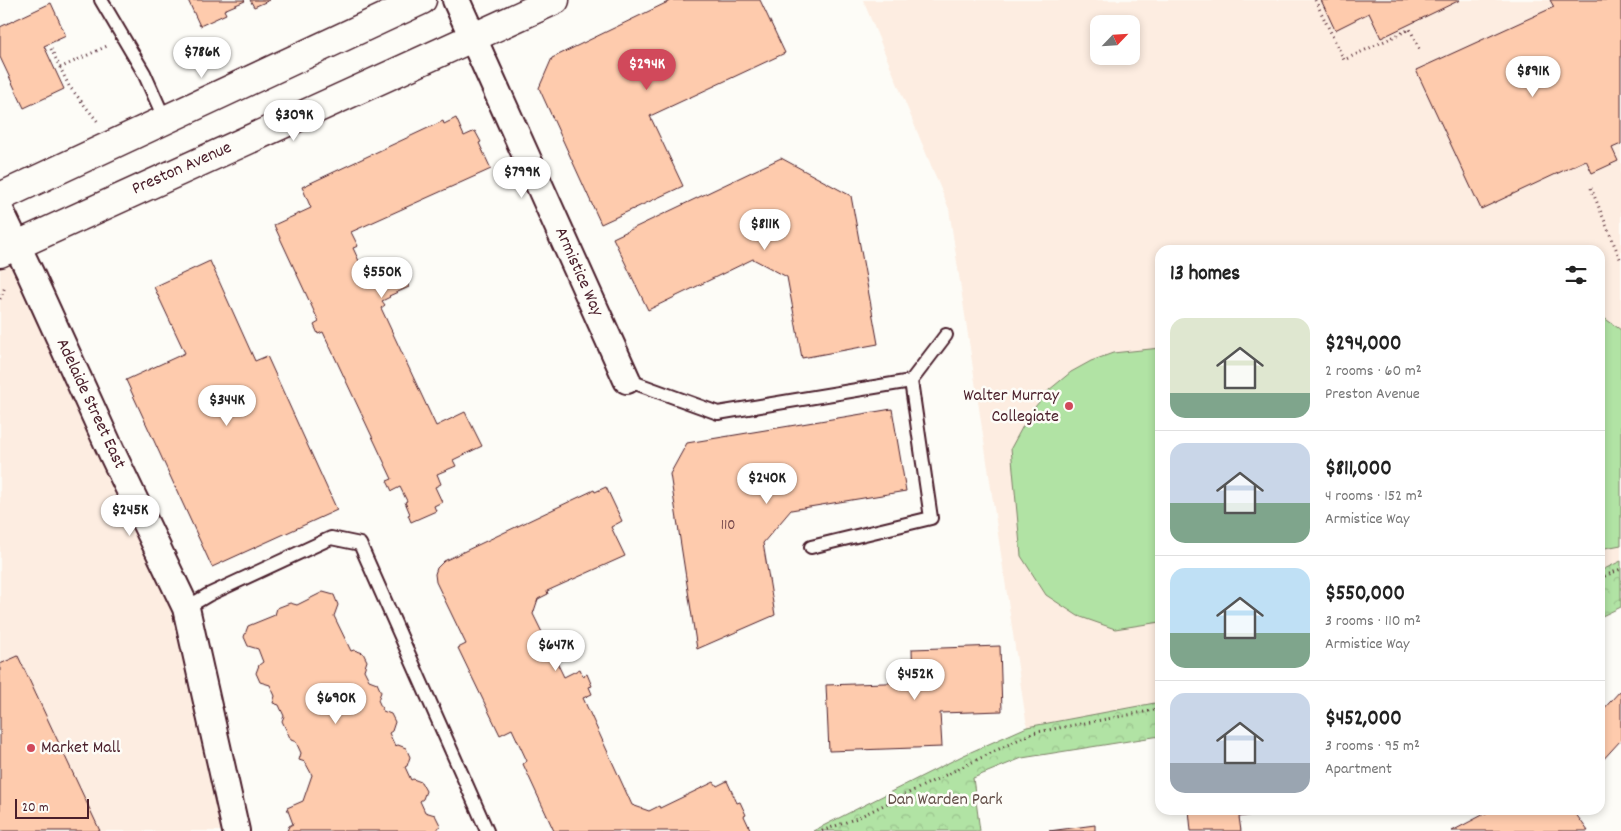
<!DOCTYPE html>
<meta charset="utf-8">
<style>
body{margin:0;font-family:Dekko,sans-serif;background:#f2f2f2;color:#222;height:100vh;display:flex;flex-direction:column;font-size:19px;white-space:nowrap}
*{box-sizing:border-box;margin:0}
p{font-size:16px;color:#767676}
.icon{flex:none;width:28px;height:28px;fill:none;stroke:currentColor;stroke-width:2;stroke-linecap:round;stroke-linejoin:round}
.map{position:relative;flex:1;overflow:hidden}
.drawer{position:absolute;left:1155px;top:245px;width:450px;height:570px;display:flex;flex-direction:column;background:#fff;border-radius:15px;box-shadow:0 2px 8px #0003}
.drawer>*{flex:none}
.needle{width:32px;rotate:65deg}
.fabs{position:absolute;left:1090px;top:15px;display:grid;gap:10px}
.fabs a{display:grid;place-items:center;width:50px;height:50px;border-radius:10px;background:#fff;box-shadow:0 2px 8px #0003;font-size:25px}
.scale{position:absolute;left:15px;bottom:12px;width:74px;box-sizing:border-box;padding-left:5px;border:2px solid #4a1f2b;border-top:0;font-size:14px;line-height:18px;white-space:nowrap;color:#4a1f2b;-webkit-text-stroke:4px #fdfcf7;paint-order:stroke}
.price{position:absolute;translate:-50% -42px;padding:0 11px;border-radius:18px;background:#fff;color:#222;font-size:16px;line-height:32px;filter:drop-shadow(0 1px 2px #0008)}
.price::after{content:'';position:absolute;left:50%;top:30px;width:15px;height:11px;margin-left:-8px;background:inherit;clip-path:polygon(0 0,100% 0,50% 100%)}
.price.current{background:#d1495b;color:#fff}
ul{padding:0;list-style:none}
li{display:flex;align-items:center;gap:15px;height:125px;padding:0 15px}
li+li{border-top:1px solid #e0e0e0}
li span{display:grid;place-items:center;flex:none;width:140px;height:100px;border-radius:15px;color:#555}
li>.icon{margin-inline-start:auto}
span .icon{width:60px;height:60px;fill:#fffc;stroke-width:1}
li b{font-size:21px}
h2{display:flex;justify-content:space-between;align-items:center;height:60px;padding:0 15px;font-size:21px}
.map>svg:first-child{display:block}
</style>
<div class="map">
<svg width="1621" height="831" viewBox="0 0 1621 831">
<defs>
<pattern id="forest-crowns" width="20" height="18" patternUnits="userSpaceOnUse" patternTransform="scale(1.25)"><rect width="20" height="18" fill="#b1e3a4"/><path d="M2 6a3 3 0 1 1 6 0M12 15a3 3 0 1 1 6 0" fill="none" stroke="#9ac28d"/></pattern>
</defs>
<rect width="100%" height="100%" fill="#fdfcf7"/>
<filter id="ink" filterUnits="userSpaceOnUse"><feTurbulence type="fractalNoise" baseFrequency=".02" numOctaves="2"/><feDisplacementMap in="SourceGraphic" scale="10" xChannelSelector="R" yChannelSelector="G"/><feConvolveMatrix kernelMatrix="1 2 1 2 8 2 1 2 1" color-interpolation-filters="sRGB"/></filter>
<g filter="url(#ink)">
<!-- built -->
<path fill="#fdede1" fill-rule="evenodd" d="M863,0H1621V561L1600,571V250H1160V702L1027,727L949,209ZM1099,24H1131V56H1099Z
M16,245L186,608L236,831H0V253Z"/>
<!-- grass -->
<path fill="#b1e3a4" stroke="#7e8168" d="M1600,315L1621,330V545L1600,549Z
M1160,348V622L1115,629L1078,616L1046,595L1021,556L1011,448L1030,413L1049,390L1071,372L1091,361L1113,353Z"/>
<!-- forest -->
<path fill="url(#forest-crowns)" stroke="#7e8168" d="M1621,561V607L1600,617V571Z
M1160,702V736L1022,758L973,778L980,831H813L964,755L1027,727Z"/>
<!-- building -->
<path fill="#fecbad" stroke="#4a1f2b" d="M188,0H244L245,1L224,10L226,14L200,26Z
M250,0H270L254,7Z
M672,0H760L785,53L650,116L683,186L601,224L539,88L552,58Z
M1321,0H1460L1381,38L1369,13L1335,30Z
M1550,0H1621V144L1612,148L1618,161L1592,173L1586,160L1481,209L1416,70L1554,7Z
M51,3L66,36L44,46L64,89L24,108L0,57V27Z
M456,118L464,136L475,131L481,142L479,143L491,169L351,232L358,246L353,248L371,287L402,273L409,287L389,296L390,297L382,301L385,305L381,308L436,426L465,412L482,446L453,460L456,466L437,474L441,484L435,487L442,502L434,506L436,511L411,522L408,515L410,514L405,502L407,501L400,487L392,491L387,481L392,479L323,332L318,334L314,325L319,322L274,225L311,208L302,187L443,121L444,124Z
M781,158L851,196L878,344L802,358L787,277L753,259L648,310L613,238Z
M210,261L255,361L267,356L337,510L212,567L126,380L185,353L154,287Z
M892,409L906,491L791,510L763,543L775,615L697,649L670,474L687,443Z
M606,487L622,521L611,527L625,556L547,591L548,594L538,599L533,614L564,677L580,669L583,676L587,674L592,686L589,687L592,694L583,698L632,805L649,811L659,806L660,808L714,782L717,786L727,781L737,803L740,802L746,815L744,816L751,831H554L523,764L527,761L512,729L500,735L458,648L466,644L436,582L435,574L437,568L444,561L594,490L595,492Z
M323,592L334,595L338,605L334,616L351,651L354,650L363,653L367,661L364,670L369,680L377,683L381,692L378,700L383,711L391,714L395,722L392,731L389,733L395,746L398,745L406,748L410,757L407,766L405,767L411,780L413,779L421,782L426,791L423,799L420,801L425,812L435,815L440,825L437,831H287L289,826L293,824L287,808L303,801L312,775L305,762L299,760L301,753L296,742L291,740L282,721L284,716L279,705L273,703L275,696L270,685L260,682L256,673L259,665L263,662L258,649L248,646L244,637L248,626L275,615L277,608L290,603L297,605Z
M1000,646L1002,711L940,713L942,747L829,751L826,685L913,682L912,649Z
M18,656L100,831H0V664Z
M1621,690V740L1600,763V713Z
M1189,810H1289L1239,817L1241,831H1191Z
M1492,810H1573L1588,831H1452Z
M1095,825V831H1049Z"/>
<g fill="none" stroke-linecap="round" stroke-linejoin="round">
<!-- lane casing -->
<g stroke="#4a1f2b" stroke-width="16">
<path id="lane" d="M101,0L144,73L165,120
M627,380L718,413L911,381L946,335
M811,547L931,518L911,381
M186,608L208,595L331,538L360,544L487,831"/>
</g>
<!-- street casing -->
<g stroke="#4a1f2b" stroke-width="30">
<path id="street" d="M456,0L627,380
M0,210L31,275L112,453L186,608L236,831"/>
</g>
<!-- secondary casing -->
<g stroke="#4a1f2b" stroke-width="31">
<path id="secondary" d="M0,197L422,0
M0,253L555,0"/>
</g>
<!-- path -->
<path stroke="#4a1f2b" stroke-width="3" stroke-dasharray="1 4" stroke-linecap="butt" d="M1315,0L1344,60L1410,29L1420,51
M51,49L69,86L98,122
M60,68L107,46
M1591,188L1621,261
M0,299L5,287
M1600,578L1621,569
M822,831L857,818L1032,733L1160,709"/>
<!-- lane -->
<use href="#lane" stroke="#fdfcf7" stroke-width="12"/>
<!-- street -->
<use href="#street" stroke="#fdfcf7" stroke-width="26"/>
<!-- secondary -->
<use href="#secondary" stroke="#fdfcf7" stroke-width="28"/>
</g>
</g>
<!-- markers -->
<g fill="#d1495b" stroke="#fdfcf7" stroke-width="2">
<circle cx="1069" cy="406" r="5"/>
<circle cx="31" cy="748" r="5"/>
</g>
<g text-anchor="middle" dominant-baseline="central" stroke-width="5" stroke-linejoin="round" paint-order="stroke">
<!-- number labels -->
<g font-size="15" fill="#774a4c">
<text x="728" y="526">110</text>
</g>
<!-- street labels -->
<g font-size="18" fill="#4a1f2b" stroke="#fdfcf7">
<text transform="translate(182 169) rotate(-24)">Preston Avenue</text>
<text transform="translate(578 272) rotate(66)">Armistice Way</text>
<text transform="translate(90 404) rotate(65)">Adelaide Street East</text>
</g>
<!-- poi labels -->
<g font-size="18" fill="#4a1f2b" stroke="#fdfcf7" text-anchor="end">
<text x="1059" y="396">Walter Murray<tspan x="1059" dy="21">Collegiate</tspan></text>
<text x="41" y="748" text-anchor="start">Market Mall</text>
</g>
<!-- park labels -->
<g font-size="18" fill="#645049" stroke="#fdfcf7">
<text x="945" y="800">Dan Warden Park</text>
</g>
</g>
</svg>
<div class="fabs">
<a><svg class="needle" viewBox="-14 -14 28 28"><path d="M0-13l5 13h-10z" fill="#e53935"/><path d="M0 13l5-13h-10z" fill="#767676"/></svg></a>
</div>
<div class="scale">20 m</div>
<b class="price" style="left:202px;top:79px">$786K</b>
<b class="price current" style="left:647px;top:91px">$294K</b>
<b class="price" style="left:1533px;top:98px">$891K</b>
<b class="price" style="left:294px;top:142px">$309K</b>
<b class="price" style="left:522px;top:199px">$799K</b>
<b class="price" style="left:765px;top:251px">$811K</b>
<b class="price" style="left:382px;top:299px">$550K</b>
<b class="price" style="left:227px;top:427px">$344K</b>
<b class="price" style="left:767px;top:505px">$240K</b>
<b class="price" style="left:130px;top:537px">$245K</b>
<b class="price" style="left:556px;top:672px">$647K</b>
<b class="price" style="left:915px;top:701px">$452K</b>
<b class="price" style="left:336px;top:725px">$690K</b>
<section class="drawer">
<h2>13 homes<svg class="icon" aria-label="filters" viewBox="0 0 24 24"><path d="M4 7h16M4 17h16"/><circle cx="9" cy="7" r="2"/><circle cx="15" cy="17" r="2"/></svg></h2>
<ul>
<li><span style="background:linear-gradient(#dfe7d0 75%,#7fa58c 0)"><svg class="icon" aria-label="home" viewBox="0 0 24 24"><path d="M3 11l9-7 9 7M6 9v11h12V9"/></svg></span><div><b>$294,000</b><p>2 rooms · 60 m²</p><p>Preston Avenue</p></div></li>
<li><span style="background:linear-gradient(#c9d6e8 60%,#7fa58c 0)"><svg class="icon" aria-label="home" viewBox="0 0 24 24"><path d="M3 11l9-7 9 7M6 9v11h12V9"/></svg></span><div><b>$811,000</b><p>4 rooms · 152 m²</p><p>Armistice Way</p></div></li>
<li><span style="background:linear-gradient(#bfe0f5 65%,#7fa58c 0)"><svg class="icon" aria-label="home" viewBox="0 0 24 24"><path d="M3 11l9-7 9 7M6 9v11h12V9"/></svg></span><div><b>$550,000</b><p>3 rooms · 110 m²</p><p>Armistice Way</p></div></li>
<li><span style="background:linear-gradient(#c9d6e8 70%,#9aa5b1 0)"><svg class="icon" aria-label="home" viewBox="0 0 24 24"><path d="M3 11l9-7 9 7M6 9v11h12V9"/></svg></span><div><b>$452,000</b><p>3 rooms · 95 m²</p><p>Apartment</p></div></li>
</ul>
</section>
</div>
